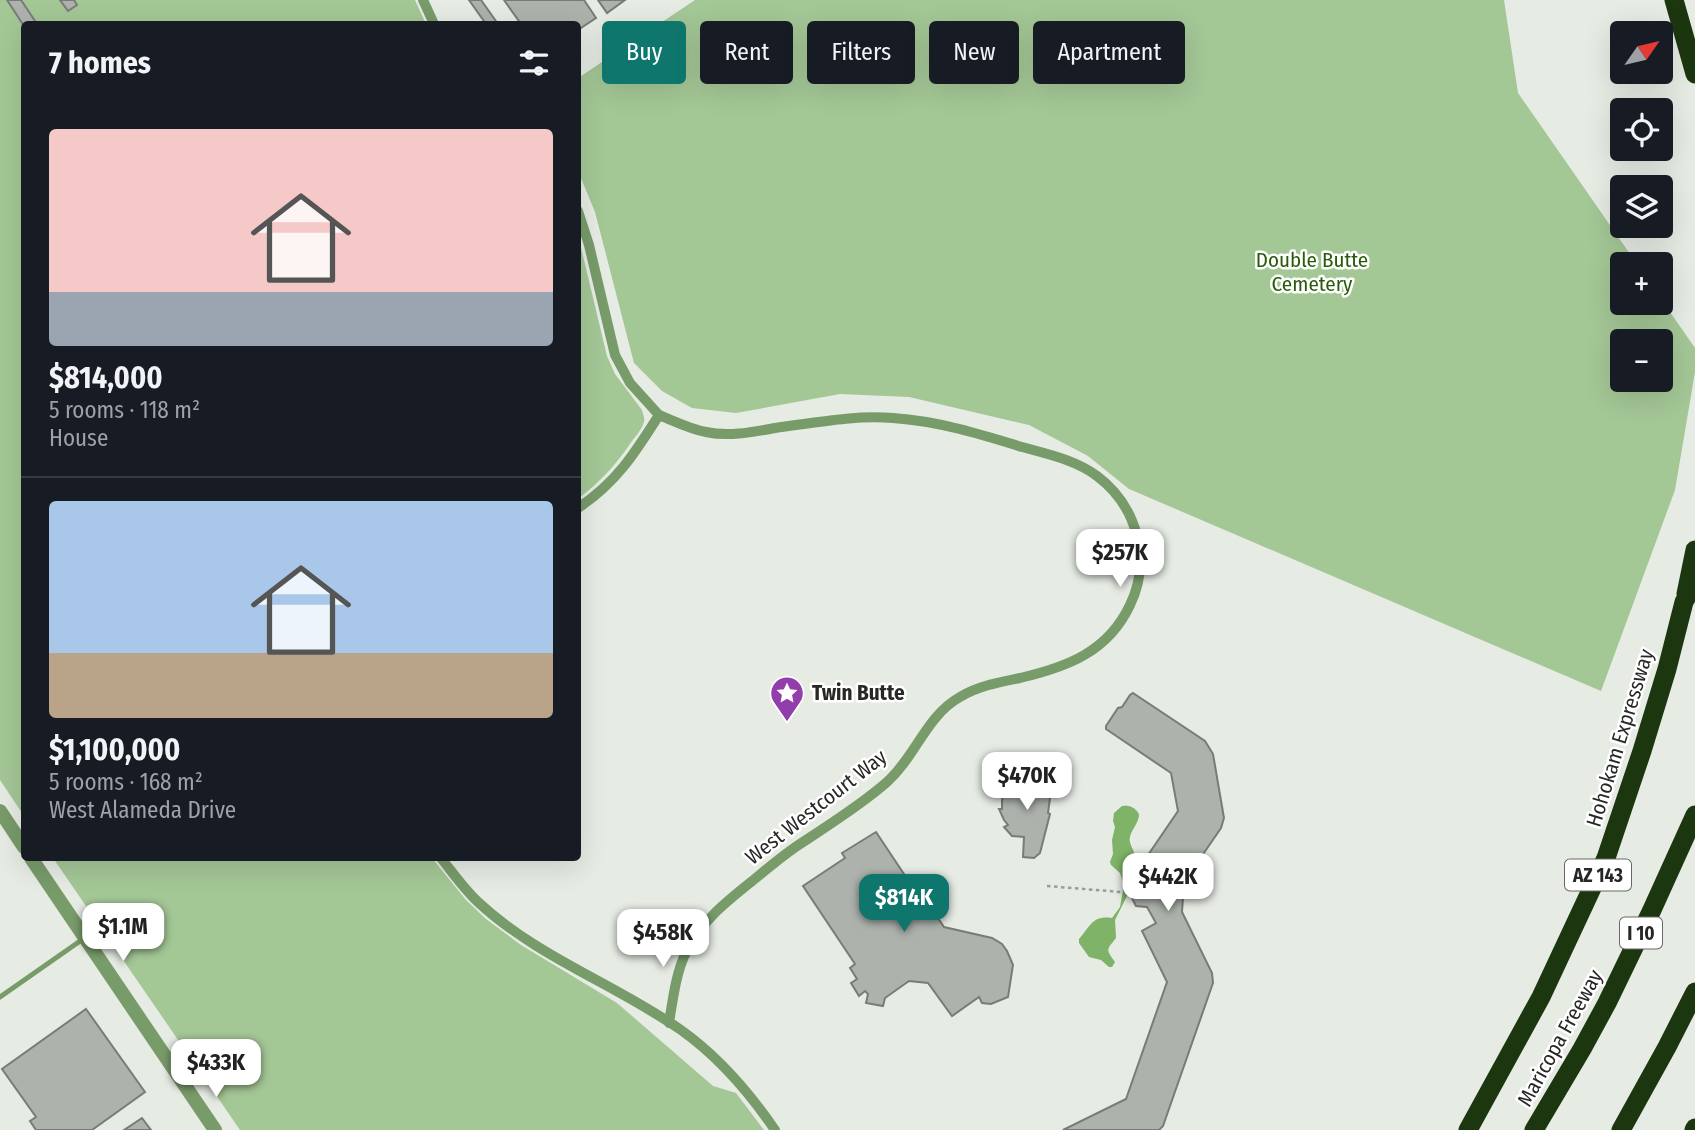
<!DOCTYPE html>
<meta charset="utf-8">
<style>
body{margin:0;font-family:"Fira Sans Condensed",sans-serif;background:#242831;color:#f1f3f6;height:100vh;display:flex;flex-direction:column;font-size:26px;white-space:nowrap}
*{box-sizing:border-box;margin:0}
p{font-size:23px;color:#9ea1a6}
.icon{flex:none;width:38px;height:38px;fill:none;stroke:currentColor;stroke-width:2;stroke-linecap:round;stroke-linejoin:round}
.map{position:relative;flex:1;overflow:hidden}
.side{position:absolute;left:21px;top:21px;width:560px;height:840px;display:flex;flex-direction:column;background:#171b24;border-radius:7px;box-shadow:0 7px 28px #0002}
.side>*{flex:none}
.guide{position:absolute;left:602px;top:21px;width:665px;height:63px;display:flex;gap:14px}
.needle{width:46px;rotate:56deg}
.controls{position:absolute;left:1610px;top:21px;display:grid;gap:14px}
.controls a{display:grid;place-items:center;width:63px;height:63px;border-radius:7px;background:#171b24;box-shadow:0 7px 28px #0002;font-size:35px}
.price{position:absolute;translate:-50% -60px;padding:0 16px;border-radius:14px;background:#fff;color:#222;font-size:23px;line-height:46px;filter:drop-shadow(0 2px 4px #0008)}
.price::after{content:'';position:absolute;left:50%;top:42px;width:21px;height:16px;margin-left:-10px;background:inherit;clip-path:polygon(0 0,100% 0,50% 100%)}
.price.current{background:#0f766e;color:#fff}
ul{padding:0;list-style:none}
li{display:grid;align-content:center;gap:14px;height:371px;padding:0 28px}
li+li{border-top:2px solid #363941}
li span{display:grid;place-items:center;height:217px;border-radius:7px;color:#555}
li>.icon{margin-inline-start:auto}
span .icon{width:126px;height:126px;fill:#fffc;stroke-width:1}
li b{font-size:30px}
h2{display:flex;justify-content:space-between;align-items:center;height:84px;padding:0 28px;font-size:30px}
.tag{padding:0 24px;border-radius:7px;background:#171b24;box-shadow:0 7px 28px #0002;font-size:24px;line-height:63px}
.tag.current{background:#0f766e;color:#fff}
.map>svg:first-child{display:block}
</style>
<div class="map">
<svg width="1695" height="1130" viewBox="0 0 1695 1130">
<rect width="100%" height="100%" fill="#e6ebe4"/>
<!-- green -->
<path fill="#a4c796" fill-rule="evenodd" d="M0,0H415L426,24H24V816L0,780Z
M695,0H1504L1518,93L1637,264H1622V303H1661V299L1695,348V372L1675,490L1601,691L1129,489L1088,456L1029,425L909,397L840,394L736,413L692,408L662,391L634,363L595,212L578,171V78ZM1661,341V380H1622V341Z
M578,235L607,356L615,374L642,410C643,415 645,417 644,422C642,429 636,436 632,441C616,465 600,482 578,499Z
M53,858H432L466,900L486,919L521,945L617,1003L713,1086L736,1093L764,1130H240Z"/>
<!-- water -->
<path fill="#7eb368" d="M1122,806C1129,805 1135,807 1139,814C1139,825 1128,832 1130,842C1131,847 1135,852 1136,859L1127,870L1128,894L1115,920L1116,938C1107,950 1105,948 1115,962L1112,967H1109L1101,960L1089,957L1079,943V939C1090,927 1092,915 1112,918L1120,907L1124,885L1120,873L1111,865L1110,862L1113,854L1112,840L1115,827L1113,821L1114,813Z"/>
<!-- building -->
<path fill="#adb2ac" stroke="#787c76" stroke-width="2" d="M7,0H21L37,24H24V26Z
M60,0H74L77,5L68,11Z
M469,0H481L498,24H486Z
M504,0H584L596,18L578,30V24H521Z
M598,0H625L607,13Z
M1133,693L1205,741L1213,754L1224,818L1221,828L1184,882L1182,912L1212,973L1213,983L1163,1126L1159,1130H1063L1126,1099L1167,982L1142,931L1156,923L1147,907L1136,906L1132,898L1135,885L1142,881H1150L1160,867L1146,858L1178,811L1171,773L1106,729V726L1118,708L1122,707L1130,695Z
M1027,775L1044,779L1042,785L1047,791L1050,798L1048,813L1050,814L1040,853L1034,858L1023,857L1024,837L1012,836L1004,827L1008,825L1004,820L999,809H1002V800L1007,786L1017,777Z
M876,832L912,886L915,884L944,927L992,938L1002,944L1007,951L1013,965L1008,997L991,1004L982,1003L979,997L952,1016L928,983L909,981L885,998L883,1006L866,1003L868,994L865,991L859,996L851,983L857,979L850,968L855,964L803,886L845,858L842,853Z
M86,1009L145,1092L92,1130H36L30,1121L36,1117L2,1069Z
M142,1118L151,1130H124Z"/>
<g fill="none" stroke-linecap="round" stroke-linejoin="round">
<!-- path -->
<path stroke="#999c97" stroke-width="2.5" stroke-dasharray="3.5 3.5" stroke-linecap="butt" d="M1047,886L1133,893"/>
<!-- service -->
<path stroke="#789b6a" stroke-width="5" d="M0,997L83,939"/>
<!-- minor -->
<path stroke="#789b6a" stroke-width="10" d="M423,0L434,24
M578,211L589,245L615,355L630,383L659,415C635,453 616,483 578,508
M659,415C674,421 690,429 706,432C729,437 753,432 775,428C814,423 853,415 893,418C938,421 980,434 1022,447C1047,454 1076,460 1097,476C1137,506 1152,560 1130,605C1108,652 1067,667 1020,678C1000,682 978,686 960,697C926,716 916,756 887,782C861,805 830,824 800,844C783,855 767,869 751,882C726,902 702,921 687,950C676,972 673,998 669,1023
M441,858C453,873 464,889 478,902C537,957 615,984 681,1030C719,1057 749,1092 775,1130"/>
<!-- tertiary -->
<path stroke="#789b6a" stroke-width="14" d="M0,811L24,847
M31,858L215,1130"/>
<!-- motorway -->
<path stroke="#1c370f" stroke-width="19" d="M1674,0L1695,74
M1686,594L1695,550
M1468,1130L1541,997L1606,858L1642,751L1667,669L1684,602L1695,582
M1534,1130L1582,1049L1607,1003L1651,912L1695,815
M1621,1130L1667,1047L1695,992
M1694,1130L1695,1128"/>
</g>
<!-- icons -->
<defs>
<g id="sight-pin" transform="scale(1.75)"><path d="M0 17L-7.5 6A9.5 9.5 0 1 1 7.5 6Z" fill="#913dac" stroke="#fff"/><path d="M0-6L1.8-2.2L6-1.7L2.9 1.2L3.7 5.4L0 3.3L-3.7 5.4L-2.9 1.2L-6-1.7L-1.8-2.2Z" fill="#fff"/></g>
</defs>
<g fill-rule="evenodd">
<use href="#sight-pin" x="787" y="693"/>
</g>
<g text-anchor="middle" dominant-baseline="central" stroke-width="5" stroke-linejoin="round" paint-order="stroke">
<!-- shield labels -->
<g fill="#fff" stroke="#686867" stroke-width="2">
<rect x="1565" y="859.5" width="66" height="31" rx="5"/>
<rect x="1620" y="917.5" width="42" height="31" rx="5"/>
</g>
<g font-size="19" font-weight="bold" fill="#272826">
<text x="1598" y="875">AZ 143</text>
<text x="1641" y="933">I 10</text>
</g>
<!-- park labels -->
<g font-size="21" fill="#2a5b0c" stroke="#fff">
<text x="1312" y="260">Double Butte<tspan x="1312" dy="24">Cemetery</tspan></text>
</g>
<!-- poi labels -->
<g font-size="21" font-weight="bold" fill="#272826" stroke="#fff" text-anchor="start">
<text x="812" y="693">Twin Butte</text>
</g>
<!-- street labels -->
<g font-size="21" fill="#272826" stroke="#fff">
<text transform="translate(1620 738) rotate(-73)">Hohokam Expressway</text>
<text transform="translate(816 807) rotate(-38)">West Westcourt Way</text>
<text transform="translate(1560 1038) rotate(-61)">Maricopa Freeway</text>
</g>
</g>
</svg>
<div class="controls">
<a><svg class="needle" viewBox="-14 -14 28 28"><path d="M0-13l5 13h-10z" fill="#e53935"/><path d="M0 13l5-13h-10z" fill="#9ea1a6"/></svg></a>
<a><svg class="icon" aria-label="locate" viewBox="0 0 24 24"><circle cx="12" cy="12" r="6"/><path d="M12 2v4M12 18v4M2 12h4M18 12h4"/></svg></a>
<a><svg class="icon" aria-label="layers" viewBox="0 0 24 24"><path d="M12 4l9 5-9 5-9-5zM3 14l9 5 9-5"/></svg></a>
<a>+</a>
<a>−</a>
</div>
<b class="price" style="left:1120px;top:589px">$257K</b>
<b class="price" style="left:1027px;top:812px">$470K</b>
<b class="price" style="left:1168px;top:913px">$442K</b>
<b class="price current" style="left:904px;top:934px">$814K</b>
<b class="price" style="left:123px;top:963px">$1.1M</b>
<b class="price" style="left:663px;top:969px">$458K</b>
<b class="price" style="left:216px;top:1099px">$433K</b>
<div class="guide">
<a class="tag current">Buy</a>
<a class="tag">Rent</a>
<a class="tag">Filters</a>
<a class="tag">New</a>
<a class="tag">Apartment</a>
</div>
<section class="side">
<h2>7 homes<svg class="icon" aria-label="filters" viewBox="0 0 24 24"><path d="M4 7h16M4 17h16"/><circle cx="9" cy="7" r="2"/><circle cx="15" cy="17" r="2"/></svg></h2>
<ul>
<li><span style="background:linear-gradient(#f6c9c9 75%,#9aa5b1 0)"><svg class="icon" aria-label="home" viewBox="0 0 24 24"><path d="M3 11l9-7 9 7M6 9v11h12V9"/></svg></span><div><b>$814,000</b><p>5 rooms · 118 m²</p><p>House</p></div></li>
<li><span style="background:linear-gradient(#a9c7e8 70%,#b9a48a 0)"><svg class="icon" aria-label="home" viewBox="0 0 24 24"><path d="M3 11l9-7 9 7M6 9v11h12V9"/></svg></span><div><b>$1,100,000</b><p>5 rooms · 168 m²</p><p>West Alameda Drive</p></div></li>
</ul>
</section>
</div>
